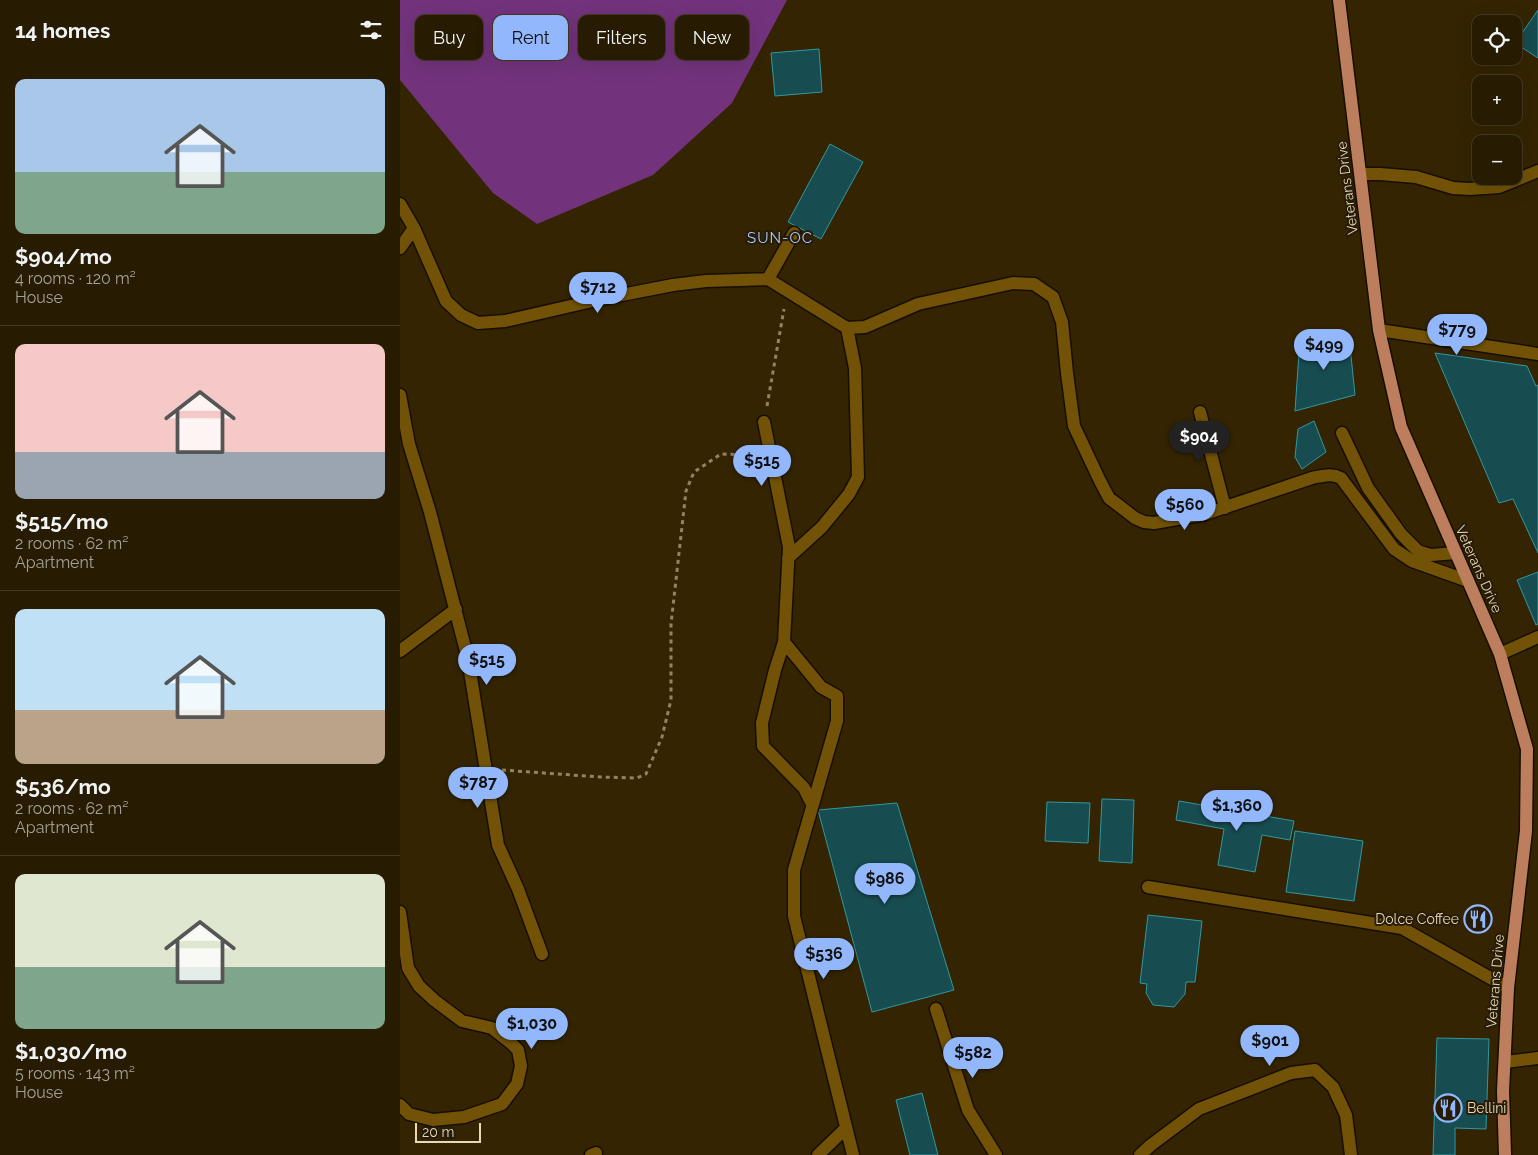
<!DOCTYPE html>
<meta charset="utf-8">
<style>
body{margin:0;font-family:Raleway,sans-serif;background:#332810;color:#f1f3f6;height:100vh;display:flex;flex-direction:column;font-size:19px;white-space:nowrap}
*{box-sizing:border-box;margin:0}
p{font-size:16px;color:#a4a199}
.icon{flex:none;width:28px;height:28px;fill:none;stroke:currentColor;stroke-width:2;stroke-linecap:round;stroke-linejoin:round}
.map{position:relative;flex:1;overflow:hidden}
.details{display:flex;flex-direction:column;background:#271b01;width:400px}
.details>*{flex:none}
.hud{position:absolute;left:15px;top:15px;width:475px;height:45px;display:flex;gap:10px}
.buttons{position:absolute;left:1072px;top:15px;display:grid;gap:10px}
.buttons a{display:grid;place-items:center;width:50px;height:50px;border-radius:10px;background:#271b01;box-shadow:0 5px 20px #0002,0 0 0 1px #433923;font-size:25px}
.scale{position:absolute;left:15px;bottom:12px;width:66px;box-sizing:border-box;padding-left:5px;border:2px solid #ead9b9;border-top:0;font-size:14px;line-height:18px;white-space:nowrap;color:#ead9b9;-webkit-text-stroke:4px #261c07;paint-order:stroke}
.price{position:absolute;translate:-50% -42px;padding:0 11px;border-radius:18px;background:#92b7fd;color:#111;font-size:16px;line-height:32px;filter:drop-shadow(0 1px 2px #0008)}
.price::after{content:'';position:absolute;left:50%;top:30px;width:15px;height:11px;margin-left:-8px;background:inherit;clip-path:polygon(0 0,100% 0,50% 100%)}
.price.active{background:#222;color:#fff}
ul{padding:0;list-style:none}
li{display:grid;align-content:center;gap:10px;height:265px;padding:0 15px}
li+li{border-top:1px solid #433923}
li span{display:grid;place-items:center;height:155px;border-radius:10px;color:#555}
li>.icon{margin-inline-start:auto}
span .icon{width:90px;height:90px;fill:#fffc;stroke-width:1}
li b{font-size:21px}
h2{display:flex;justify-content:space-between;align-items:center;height:60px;padding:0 15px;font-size:21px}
.pill{padding:0 18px;border-radius:10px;background:#271b01;box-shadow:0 5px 20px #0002,0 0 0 1px #433923;font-size:18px;line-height:45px}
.pill.active{background:#92b7fd;color:#111}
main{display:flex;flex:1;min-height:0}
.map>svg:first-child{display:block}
</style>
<main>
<section class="details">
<h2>14 homes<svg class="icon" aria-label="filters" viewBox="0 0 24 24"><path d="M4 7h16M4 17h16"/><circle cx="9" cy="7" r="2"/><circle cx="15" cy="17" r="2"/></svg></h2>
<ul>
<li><span style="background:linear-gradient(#a9c7e8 60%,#7fa58c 0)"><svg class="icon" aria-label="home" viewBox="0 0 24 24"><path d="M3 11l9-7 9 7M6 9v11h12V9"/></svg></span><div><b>$904/mo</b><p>4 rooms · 120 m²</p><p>House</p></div></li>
<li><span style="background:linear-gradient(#f6c9c9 70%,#9aa5b1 0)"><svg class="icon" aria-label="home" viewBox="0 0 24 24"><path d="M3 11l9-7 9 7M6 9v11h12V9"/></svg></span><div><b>$515/mo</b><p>2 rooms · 62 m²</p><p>Apartment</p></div></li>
<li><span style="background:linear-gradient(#bfe0f5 65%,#b9a48a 0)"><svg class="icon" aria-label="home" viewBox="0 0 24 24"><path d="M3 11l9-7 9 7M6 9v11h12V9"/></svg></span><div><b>$536/mo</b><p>2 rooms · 62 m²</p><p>Apartment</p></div></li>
<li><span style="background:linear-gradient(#dfe7d0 60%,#7fa58c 0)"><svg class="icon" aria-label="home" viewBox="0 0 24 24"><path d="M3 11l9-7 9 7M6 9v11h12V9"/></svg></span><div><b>$1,030/mo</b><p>5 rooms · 143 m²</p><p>House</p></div></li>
</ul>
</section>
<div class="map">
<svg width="1138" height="1155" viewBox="0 0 1138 1155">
<rect width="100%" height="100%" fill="#342401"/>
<!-- forest -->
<path fill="#72337c" d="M0,0H387L332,103L253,175L137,224L93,193L0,80Z"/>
<!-- building -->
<path fill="#174c50" stroke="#3198a0" d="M1138,10V58L1115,43Z
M419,49L422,92L375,96L371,53Z
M430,144L463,162L421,239L388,222Z
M949,336L955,395L895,411L900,338Z
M1035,353L1127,366L1136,386L1138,385V553L1113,499L1099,503Z
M914,421L926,452L902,469L895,457L898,429Z
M1138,572V624L1136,625L1117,580Z
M702,799L734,800L732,863L699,861Z
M779,801L894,821L890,840L862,835L855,872L818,865L824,829L776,820Z
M647,802L690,803L688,843L645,841Z
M497,803L554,990L472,1012L418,810Z
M895,831L963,841L954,901L886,892Z
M748,915L802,921L795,982H786L785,994L774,1007L753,1005L746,993L747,984L740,983Z
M1037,1038L1089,1039L1086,1129L1055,1128V1155H1033Z
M522,1093L538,1155H510L496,1100Z"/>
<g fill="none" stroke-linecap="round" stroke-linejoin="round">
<!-- minor casing -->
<g stroke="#180e00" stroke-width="15">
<path id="minor" d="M961,174H980L1016,177L1053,188L1070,189L1099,187L1138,171
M0,204L14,228L46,301L61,315L78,323L105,321L201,299L273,285L306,281L368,279L447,328L465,327L518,304L613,283L634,284L653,297L662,322L667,373L674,426L700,481L709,498L735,518L744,522L754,523L805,514L912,478C923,476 931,473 941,478L994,549L1012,561L1068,581
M0,248L14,228
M368,279L394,233
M979,330L1138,354
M0,395L9,444L30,512L68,659L98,845L118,889L142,954
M800,412L825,508
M364,422L389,547L384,642L375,670L362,723L363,746L404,788L412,804
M942,433L968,488L1001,534L1018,551L1024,553L1031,555L1056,553
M388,558L422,527L449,494L458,477L455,368L447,328
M384,642L421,687L437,696V721L394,870V916L453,1155
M0,651L56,609
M1100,654L1138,637
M748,887L1002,928L1108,988
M0,912L8,968L19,986L34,1000L62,1021L92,1028L111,1043L118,1050L121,1066L117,1084L102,1104L64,1117L33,1120L9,1114L0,1105
M536,1009L568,1110L596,1155
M1105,1062L1138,1058
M191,1155L196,1153
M418,1155L446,1128
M740,1155L751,1145L799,1109L891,1073L915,1070L933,1087L946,1115L951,1155"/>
</g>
<!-- major casing -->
<g stroke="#180e00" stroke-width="15">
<path id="major" d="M939,0L979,330L1001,427L1100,654L1127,749L1126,831L1108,988L1103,1091L1105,1155"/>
</g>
<!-- path -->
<path stroke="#948362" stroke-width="3" stroke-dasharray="4 4" stroke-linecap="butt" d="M367,406L384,309
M102,770L200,777L237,778L246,774L262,737L271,700V624L286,491L294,472L321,454L355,455"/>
<!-- minor -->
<use href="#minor" stroke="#715206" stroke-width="12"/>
<!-- major -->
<use href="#major" stroke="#bd7e5e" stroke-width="12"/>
</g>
<!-- icons -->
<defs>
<g id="restaurant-ring" transform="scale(1.4375)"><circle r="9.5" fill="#261c07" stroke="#92b7fd" stroke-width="1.5"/><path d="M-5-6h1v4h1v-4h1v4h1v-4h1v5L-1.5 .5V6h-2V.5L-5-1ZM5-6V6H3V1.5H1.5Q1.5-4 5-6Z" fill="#92b7fd"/></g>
</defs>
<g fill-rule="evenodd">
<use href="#restaurant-ring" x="1078" y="919"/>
<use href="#restaurant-ring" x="1048" y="1108"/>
</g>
<g text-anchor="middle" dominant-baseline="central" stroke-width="4" stroke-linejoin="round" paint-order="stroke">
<!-- street labels -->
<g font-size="14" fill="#ead9b9" stroke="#261c07">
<text transform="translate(947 188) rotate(-97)">Veterans Drive</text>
<text transform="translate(1079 569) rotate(66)">Veterans Drive</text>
<text transform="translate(1095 981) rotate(-85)">Veterans Drive</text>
</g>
<!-- poi labels -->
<g font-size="14" fill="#ead9b9" stroke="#261c07" text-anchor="end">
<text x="1059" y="919">Dolce Coffee</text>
<text x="1067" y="1108" text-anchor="start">Bellini</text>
</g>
<!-- neighbourhood labels -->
<g font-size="15" letter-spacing="1" fill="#adcafe" stroke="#261c07">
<text x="380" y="238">SUN-OC</text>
</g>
</g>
</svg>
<div class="buttons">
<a><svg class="icon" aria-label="locate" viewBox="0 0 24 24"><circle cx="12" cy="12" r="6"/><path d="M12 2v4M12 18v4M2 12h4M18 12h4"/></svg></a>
<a>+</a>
<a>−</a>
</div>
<div class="scale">20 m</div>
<b class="price" style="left:198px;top:314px">$712</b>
<b class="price" style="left:1057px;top:356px">$779</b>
<b class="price" style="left:924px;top:371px">$499</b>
<b class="price active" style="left:799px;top:463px">$904</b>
<b class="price" style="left:362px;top:487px">$515</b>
<b class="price" style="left:785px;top:531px">$560</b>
<b class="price" style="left:87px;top:686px">$515</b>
<b class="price" style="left:78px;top:809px">$787</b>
<b class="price" style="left:837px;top:832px">$1,360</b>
<b class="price" style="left:485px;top:905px">$986</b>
<b class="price" style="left:424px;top:980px">$536</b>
<b class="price" style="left:132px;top:1050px">$1,030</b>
<b class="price" style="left:870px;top:1067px">$901</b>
<b class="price" style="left:573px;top:1079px">$582</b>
<div class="hud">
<a class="pill">Buy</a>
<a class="pill active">Rent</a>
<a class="pill">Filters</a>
<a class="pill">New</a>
</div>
</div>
</main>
